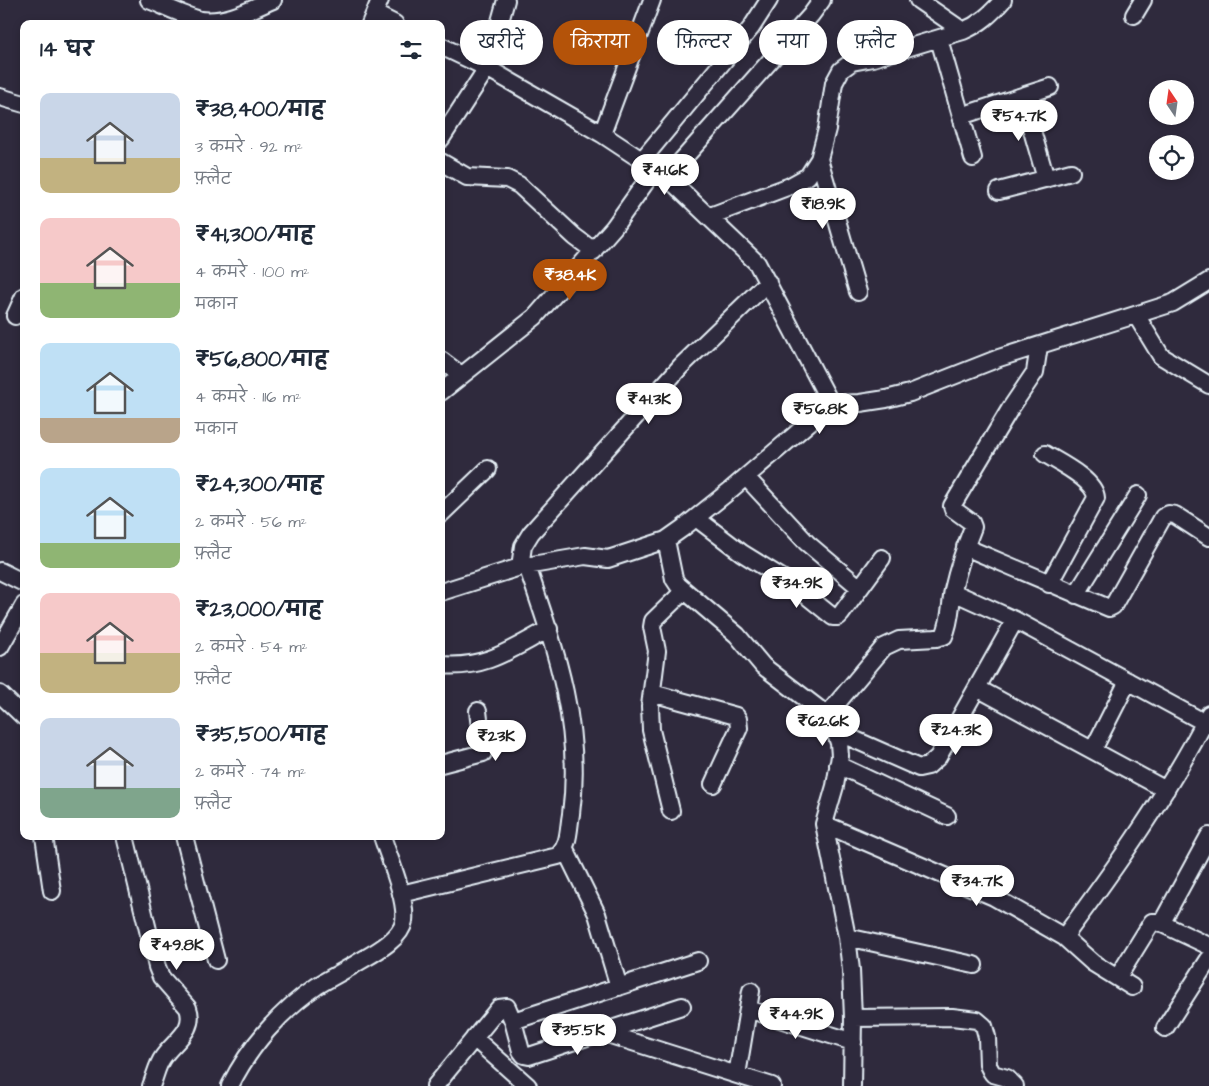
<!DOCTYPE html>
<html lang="hi">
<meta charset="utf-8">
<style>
body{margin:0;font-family:"Architects Daughter","Playpen Sans Deva",sans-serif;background:#f2f2f3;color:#1f2937;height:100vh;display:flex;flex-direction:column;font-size:19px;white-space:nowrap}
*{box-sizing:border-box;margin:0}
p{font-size:16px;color:#747a83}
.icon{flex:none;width:28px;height:28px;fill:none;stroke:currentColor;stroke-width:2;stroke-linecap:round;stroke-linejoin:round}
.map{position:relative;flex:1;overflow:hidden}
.side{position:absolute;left:20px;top:20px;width:425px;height:820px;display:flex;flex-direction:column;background:#fff;border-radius:10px;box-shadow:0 2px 8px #0003}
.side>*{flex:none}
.guide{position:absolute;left:460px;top:20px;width:475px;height:45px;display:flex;gap:10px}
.needle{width:32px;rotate:347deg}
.fabs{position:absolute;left:1149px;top:80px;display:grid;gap:10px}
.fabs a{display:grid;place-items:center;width:45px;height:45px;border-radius:50%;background:#fff;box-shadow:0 2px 8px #0003;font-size:25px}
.price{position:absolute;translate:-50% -42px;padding:0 11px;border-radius:18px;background:#fff;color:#222;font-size:16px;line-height:32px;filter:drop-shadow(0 1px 2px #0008)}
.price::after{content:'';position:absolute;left:50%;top:30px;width:15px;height:11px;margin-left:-8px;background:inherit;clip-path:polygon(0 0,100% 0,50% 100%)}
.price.selected{background:#b45309;color:#fff}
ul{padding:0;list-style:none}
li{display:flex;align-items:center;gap:15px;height:125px;padding:0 20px}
li span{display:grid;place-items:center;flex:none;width:140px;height:100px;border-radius:10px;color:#555}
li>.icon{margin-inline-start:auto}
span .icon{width:60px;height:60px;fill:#fffc;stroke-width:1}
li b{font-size:21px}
h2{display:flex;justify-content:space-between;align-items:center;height:60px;padding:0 20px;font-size:21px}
.tag{padding:0 18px;border-radius:22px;background:#fff;box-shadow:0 2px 8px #0003;font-size:18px;line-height:45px}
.tag.selected{background:#b45309;color:#fff}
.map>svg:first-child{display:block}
</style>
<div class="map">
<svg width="1209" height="1086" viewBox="0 0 1209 1086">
<rect width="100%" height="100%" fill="#2f2a3d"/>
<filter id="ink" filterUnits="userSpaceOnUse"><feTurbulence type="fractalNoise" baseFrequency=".02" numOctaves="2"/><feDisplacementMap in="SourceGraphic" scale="10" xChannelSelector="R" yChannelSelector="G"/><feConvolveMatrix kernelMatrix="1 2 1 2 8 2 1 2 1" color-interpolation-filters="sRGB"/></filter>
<g filter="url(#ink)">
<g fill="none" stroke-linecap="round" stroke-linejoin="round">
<!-- minor casing -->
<g stroke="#e8f1f8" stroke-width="20">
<path id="minor" d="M149,0C162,5 189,18 201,20C227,23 250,10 273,0
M918,0L963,31C980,24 991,14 1003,0
M375,14L395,24
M1134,15L1143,0
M370,24L380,0
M939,39L973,158
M441,46L487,68L602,134L667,177L757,263L831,404
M1022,96L1046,179
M0,97L24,104
M961,116L1050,87
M602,134L652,0
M441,139L487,68L506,0
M819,159L858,292
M642,160L751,28L769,0
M441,162L467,177L507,179L519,185L575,237L594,251
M667,177L811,15L822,0
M999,191L1071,172
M710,216L790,186L808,176L819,159L827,129L834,83L841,70L852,62L873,58L963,31
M1136,315L1161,356L1209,385
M15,316L24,296
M441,360L461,375
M441,392L535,317L614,227L655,169
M1045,454C1060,463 1095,480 1096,498L1049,584
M746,477L807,543L860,588
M441,514L488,469
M696,518L742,553L792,584L833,617H838L841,614L882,558
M666,540L674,579L678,585L737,635L763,666L827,715L835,731L839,743L840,756L835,786L824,824L847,937L851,970L853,1018L852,1086
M965,547L1109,608L1113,606L1163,517L1169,514L1175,515L1209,537
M520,567L523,546L531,533L681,366L768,282
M0,571L24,583
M441,592L520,567L585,556L608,559L666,540L683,528L728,492L831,404L860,403L886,399L910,393L999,358L1173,303L1209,281
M953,592L1015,620L1209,725
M1076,595L1138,495
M0,647L24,605
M441,665C486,669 511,649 549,629
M977,688L1166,790
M652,693L736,716L738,719L739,728L713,784
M0,694L24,717
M827,715L884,647L899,640L936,638L944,636C951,621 950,606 953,590C958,568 965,547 973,527L971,522L953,509L952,506L1010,409L1035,372L1039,346
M835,731L919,768L928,766L938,757L1015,620
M1093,750L1128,681
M441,764L483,753L478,711
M838,765L947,816
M671,811L651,730L650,706L657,651L652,627L653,621L684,591
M824,824L994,897L1064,937L1093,963L1132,987
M44,836L52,891
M125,836L157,967L161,977L188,1008C196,1030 175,1040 163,1057C157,1065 155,1077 151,1086
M184,836L216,960
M565,849L597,914L619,987
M401,894L558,856C570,844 568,830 571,814C583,726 555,648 527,566
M1161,924L1209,836
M847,937L974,965
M1064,937C1117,866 1168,793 1209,714
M1118,977L1152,922H1158L1209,946
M748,1009L853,1042
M853,1018L952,1017L977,1020L984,1026L987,1037L988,1065L991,1071L993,1074L1007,1078L1015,1086
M513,1021L521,1051L524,1055L529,1056L682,1006
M1165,1028L1209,959
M601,1032L772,1086
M474,1038L528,1086
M737,1075L751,991
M230,1086C249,1047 281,1010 317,986C330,978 344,971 357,963C372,954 401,940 404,921C407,899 389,858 382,836
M435,1086L499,1008L507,1007L513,1021L698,961"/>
</g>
<!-- minor -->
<use href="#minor" stroke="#2f2a3d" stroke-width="16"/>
</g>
</g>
</svg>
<div class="fabs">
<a><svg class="needle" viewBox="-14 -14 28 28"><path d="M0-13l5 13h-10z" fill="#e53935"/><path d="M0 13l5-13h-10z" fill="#747a83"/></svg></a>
<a><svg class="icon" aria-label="locate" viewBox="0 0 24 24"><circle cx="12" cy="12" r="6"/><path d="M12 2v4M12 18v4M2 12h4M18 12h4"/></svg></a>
</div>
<b class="price" style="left:1019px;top:142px">₹54.7K</b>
<b class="price" style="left:665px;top:196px">₹41.6K</b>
<b class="price" style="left:823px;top:230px">₹18.9K</b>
<b class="price selected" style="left:570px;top:301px">₹38.4K</b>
<b class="price" style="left:649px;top:425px">₹41.3K</b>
<b class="price" style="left:820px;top:435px">₹56.8K</b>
<b class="price" style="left:797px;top:609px">₹34.9K</b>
<b class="price" style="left:823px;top:747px">₹62.6K</b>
<b class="price" style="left:956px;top:756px">₹24.3K</b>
<b class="price" style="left:496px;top:762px">₹23K</b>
<b class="price" style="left:977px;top:907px">₹34.7K</b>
<b class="price" style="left:177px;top:971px">₹49.8K</b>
<b class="price" style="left:796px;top:1040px">₹44.9K</b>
<b class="price" style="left:578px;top:1056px">₹35.5K</b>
<div class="guide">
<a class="tag">खरीदें</a>
<a class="tag selected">किराया</a>
<a class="tag">फ़िल्टर</a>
<a class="tag">नया</a>
<a class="tag">फ़्लैट</a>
</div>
<section class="side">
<h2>14 घर<svg class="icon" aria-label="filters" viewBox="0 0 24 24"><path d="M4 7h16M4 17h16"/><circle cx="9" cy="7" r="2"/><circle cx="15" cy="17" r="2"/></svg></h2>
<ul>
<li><span style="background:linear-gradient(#c9d6e8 65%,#c2b280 0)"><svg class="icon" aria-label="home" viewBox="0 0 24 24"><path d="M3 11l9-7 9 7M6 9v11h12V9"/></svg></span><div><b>₹38,400/माह</b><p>3 कमरे · 92 m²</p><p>फ़्लैट</p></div></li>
<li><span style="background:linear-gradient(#f6c9c9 65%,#8fb573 0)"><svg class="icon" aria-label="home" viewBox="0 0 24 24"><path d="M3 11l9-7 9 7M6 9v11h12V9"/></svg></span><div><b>₹41,300/माह</b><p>4 कमरे · 100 m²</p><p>मकान</p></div></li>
<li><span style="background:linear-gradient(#bfe0f5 75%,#b9a48a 0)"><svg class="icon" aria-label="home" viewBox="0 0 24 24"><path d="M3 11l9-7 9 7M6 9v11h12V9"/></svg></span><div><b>₹56,800/माह</b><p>4 कमरे · 116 m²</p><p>मकान</p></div></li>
<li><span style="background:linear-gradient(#bfe0f5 75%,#8fb573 0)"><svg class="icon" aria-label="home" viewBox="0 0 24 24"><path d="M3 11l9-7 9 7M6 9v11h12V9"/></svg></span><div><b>₹24,300/माह</b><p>2 कमरे · 56 m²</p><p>फ़्लैट</p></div></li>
<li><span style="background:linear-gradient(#f6c9c9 60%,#c2b280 0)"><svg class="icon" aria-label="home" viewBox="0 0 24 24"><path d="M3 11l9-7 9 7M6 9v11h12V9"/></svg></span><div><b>₹23,000/माह</b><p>2 कमरे · 54 m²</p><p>फ़्लैट</p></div></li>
<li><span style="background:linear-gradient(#c9d6e8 70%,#7fa58c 0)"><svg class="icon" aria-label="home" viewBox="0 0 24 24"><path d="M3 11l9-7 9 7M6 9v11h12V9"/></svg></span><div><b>₹35,500/माह</b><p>2 कमरे · 74 m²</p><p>फ़्लैट</p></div></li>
</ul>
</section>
</div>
